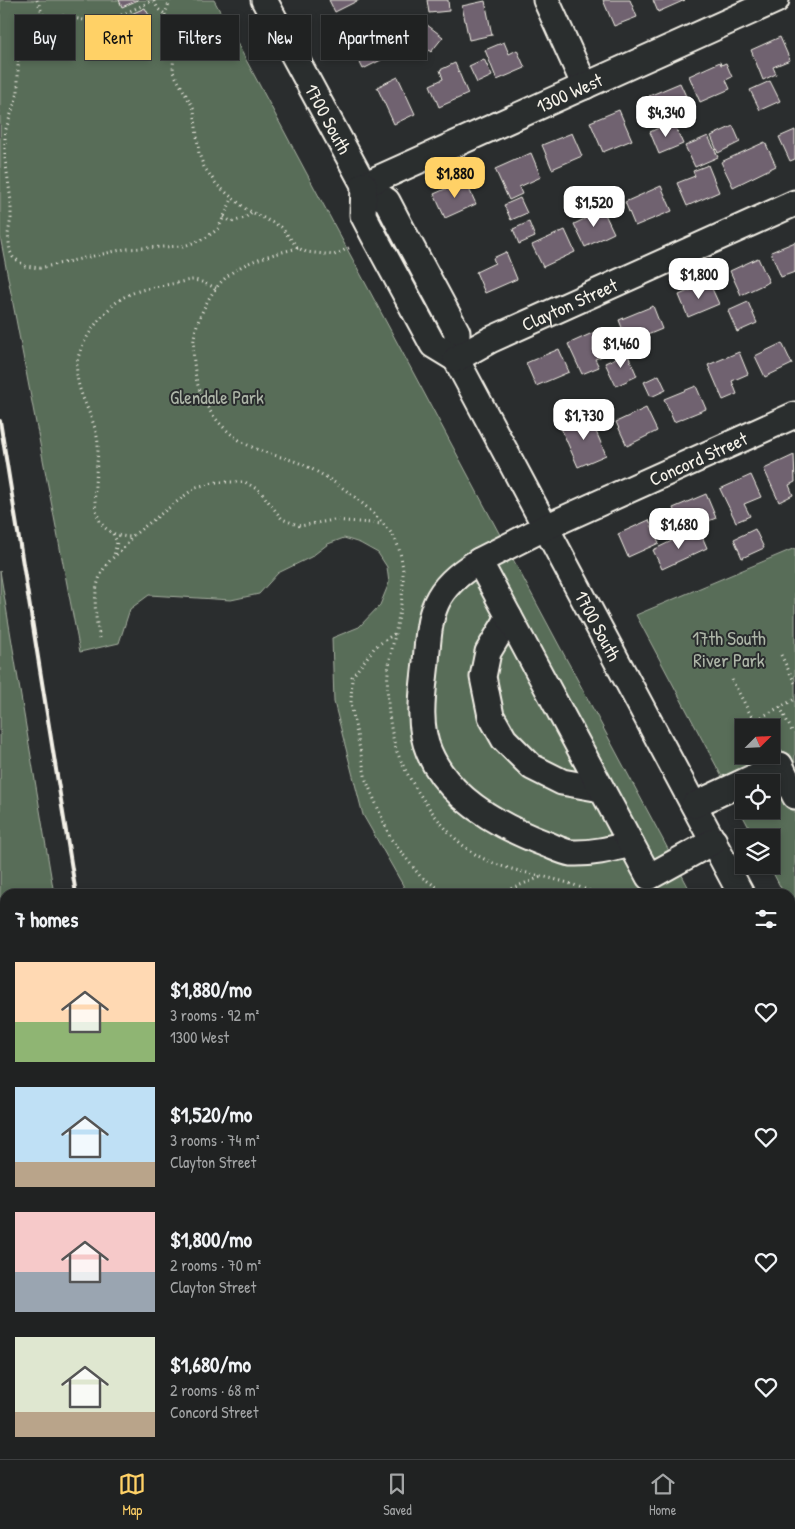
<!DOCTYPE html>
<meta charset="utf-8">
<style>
body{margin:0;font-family:"Patrick Hand",sans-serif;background:#2d2f2f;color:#f1f3f6;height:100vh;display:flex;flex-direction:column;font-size:19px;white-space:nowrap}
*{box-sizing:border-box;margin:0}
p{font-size:16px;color:#a2a4a5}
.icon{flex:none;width:28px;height:28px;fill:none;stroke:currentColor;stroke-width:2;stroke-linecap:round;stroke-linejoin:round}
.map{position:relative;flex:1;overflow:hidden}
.details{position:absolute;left:0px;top:889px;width:795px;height:571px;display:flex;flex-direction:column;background:#202222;border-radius:15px 15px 0 0;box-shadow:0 2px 8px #0003,0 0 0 1px #3d3f40}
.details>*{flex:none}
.top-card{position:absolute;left:15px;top:15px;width:500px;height:45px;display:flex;gap:10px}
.needle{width:32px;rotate:66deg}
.tools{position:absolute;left:735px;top:719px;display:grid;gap:10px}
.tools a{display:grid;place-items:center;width:45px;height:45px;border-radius:0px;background:#202222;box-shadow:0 2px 8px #0003,0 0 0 1px #3d3f40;font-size:25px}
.price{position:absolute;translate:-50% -42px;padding:0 11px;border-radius:10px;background:#fff;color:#222;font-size:16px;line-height:32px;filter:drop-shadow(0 1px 2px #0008)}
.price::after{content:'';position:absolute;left:50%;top:30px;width:15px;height:11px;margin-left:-8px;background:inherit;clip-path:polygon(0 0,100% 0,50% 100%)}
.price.on{background:#ffd166;color:#111}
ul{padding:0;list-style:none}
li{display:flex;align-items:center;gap:15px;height:125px;padding:0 15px}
li span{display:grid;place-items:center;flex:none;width:140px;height:100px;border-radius:0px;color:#555}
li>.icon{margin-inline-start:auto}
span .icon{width:60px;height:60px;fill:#fffc;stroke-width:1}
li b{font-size:21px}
h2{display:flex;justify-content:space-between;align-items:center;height:60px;padding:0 15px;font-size:21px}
.chip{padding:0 18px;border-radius:0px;background:#202222;box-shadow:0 2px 8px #0003,0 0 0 1px #3d3f40;font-size:18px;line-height:45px}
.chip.on{background:#ffd166;color:#111}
.tab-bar{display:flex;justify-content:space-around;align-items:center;height:70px;border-top:1px solid #3d3f40;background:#202222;font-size:14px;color:#a2a4a5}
.tab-bar a{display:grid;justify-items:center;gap:2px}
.tab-bar .on{color:#ffd166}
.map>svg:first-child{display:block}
</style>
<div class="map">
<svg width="795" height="1459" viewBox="0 0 795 1459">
<rect width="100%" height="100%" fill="#2a2d2e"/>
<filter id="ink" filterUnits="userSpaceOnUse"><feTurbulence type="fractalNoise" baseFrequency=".02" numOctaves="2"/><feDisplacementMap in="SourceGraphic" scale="10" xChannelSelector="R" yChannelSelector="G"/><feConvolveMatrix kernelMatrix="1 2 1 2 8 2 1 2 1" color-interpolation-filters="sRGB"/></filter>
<g filter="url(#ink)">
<!-- green -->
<path fill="#586d59" stroke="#a6afa0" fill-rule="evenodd" d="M0,0H214L692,894H408L363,815L334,702L332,638L359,627L380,605L389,583L387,567L378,553L360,543L344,538L328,544L311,557L278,573L259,594L231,600L149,595L130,609L119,643L80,652L0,236Z
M795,548V913L790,904V894H784L769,865H771V838L754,837L636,615ZM744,728H771V755H744ZM744,782H771V810H744Z
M0,571L54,894H5V1327L0,1328Z
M5,1376V1426H0V1378Z
M278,1455H706L698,1459H280Z"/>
<!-- water -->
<path fill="#526575" stroke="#939da3" d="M795,1290V1351L790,1354V1292Z
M5,1327V1376L0,1378V1328Z"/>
<!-- building -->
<path fill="#70626f" stroke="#f4f1e8" d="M119,0H138L122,7Z
M329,0H359L335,12Z
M427,0H448L449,11L429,13Z
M603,0H630L637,17L614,26Z
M653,0H685L658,12Z
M485,1L492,35L469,40L462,6Z
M145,8L150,17L133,24L129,15Z
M367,19L385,58L363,69L344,30Z
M422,21L443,37L431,52L410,36Z
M780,37L790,60L773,67L776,74L763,80L751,50Z
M504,42L509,54L517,50L525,68L497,80L485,50Z
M484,59L492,76L477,83L469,66Z
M720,62L721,65L726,63L732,77L726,80L730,89L700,102L689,76Z
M455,63L468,94L439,107L430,85L443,79L440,70Z
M398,77L415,114L394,124L377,87Z
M770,81L780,101L760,110L750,90Z
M680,83L690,105L658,119L649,96Z
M619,110L632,140L603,152L590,122Z
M673,121L683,144L659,154L650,132Z
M733,126L740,142L718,153L711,136Z
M795,130V159L790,161L779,137Z
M572,133L582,156L552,169L542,145Z
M708,136L718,157L695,167L685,146Z
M765,142L776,166L733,187L721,162Z
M531,153L541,177L519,187L522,194L509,200L495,169Z
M708,165L719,192L687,206L677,183L695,176L693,171Z
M465,180L476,204L445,218L434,194Z
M661,186L672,211L635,226L625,202Z
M520,198L527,213L511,220L504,205Z
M603,210L614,233L585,247L574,224Z
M529,222L535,237L519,244L513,229Z
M565,230L575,252L543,267L532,245Z
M795,242V272L781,277L771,252Z
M506,252L517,279L485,293L476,272L495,263L493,258Z
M758,258L769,282L741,295L730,271Z
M709,282L719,304L688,317L679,295Z
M748,302L757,323L737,332L728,311Z
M653,306L662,329L628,343L619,320Z
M599,330L610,353L595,359L599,367L582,374L568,344Z
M782,343L792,364L765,377L755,356Z
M559,349L569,372L536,386L526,363Z
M739,352L748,374L732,381L737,394L723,400L708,365Z
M627,353L637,376L616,386L605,363Z
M659,375L666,390L651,397L644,382Z
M696,386L706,409L674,422L664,399Z
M646,408L657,431L627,446L616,422Z
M589,415L606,455L578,467L561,428Z
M794,455L795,482L789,485L793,495L779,502L764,469Z
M751,475L761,497L744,504L750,516L736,522L720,489Z
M706,494L716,518L683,531L673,508Z
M649,520L659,543L628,557L618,534Z
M755,529L764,548L742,558L734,539Z
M688,533L691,539L701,534L707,548L662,569L653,550Z"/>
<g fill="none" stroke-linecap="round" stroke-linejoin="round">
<!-- minor casing -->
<g stroke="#f4f1e8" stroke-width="29">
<g id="minor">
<path id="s1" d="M264,0L364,185L387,201L399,224L457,332L456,359L741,894"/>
<path d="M546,0L585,86"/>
<path id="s2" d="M364,185L776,0"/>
<path d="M364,185L363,215L374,236L433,345L456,359"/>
<path id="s3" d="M456,359L490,340L795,203"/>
<path d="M479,561C432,590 430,610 426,662C423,691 417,724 429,752C449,799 501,827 546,844C554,847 563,852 571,853C592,854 611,849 631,844"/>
<path d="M509,617L488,652L483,677L491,716L504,739L532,767L562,782L601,789"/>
<path d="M694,805L780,765L795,796"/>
<path id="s4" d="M714,841L649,877L479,561L546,527L795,415"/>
<path d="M790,996L795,1007"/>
<path d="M0,1448L5,1447"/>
<path d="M109,1455L159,1459"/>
</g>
</g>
<!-- path -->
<path stroke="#f4f1e8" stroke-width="3" stroke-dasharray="1 4" stroke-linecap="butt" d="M37,0L44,17
M154,0L117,17L103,20L89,21L63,16L41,17L29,25L22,36L18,46V93L5,132V158L11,201V218L8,234L10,251L13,257L25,266L40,268L125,249L184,246L204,239L218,229L232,199
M170,0L165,14L174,40L173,72L194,109L199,154L204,167L217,185L246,209L281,227L298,248L306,252L334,255L351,247
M154,1L158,9L165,14
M224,217L232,222L245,218L252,212
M298,248C245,261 217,269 197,325C192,340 193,356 195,371C199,406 226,438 259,450C274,456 289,458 304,465C330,478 355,495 376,516C383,524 392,532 396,541C413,580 395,626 389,665C385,688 389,727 396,749C408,782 441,830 469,850C495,869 528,872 557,880C571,883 584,889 597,894
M216,288C209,285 201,281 194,280C187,280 178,283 171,284C155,287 139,289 124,297C105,308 79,342 77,364C74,393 96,416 98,444C99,476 78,535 131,537L196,487L217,482H245L260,491L282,519L300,526L334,520L383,524
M113,534L117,542L114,556
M394,634L375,647L352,677L351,704L366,780L391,839L420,876L447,894
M100,638C94,615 91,583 108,563C116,553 126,549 131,537
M781,655L795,683
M732,680L754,721L795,699
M780,707L793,733
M497,894L541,877
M790,1387H795
M0,1414L5,1413"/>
<!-- minor -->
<use href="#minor" stroke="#2a2d2e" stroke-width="25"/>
<!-- rail -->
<path stroke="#f4f1e8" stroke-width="4" d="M0,421L76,894
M262,1455L264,1459"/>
</g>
</g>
<g text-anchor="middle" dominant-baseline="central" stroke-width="4" stroke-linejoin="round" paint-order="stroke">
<!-- street labels -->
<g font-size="19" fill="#f4f1e8" stroke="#2a2d2e">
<text stroke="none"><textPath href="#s2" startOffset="225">1300 West</textPath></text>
<text stroke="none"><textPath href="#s1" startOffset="135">1700 South</textPath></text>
<text stroke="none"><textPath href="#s3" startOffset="126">Clayton Street</textPath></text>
<text stroke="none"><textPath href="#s4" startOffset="675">Concord Street</textPath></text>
<text stroke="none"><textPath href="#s1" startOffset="716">1700 South</textPath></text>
</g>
<!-- park labels -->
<g font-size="19" fill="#aeb6a8" stroke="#2a2d2e">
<text x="217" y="397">Glendale Park</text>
<text x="729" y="638">17th South<tspan x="729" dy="22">River Park</tspan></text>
</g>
</g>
</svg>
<div class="tools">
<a><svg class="needle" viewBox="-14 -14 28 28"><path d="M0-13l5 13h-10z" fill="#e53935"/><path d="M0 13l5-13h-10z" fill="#a2a4a5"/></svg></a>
<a><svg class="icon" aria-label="locate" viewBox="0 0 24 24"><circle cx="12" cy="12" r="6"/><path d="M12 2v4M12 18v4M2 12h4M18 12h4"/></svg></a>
<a><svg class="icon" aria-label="layers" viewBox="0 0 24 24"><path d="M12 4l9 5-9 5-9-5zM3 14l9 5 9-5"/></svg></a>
</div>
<b class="price" style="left:666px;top:138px">$4,340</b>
<b class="price on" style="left:455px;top:199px">$1,880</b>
<b class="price" style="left:594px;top:228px">$1,520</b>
<b class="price" style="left:699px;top:300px">$1,800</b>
<b class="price" style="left:621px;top:369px">$1,460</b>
<b class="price" style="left:584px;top:441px">$1,730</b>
<b class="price" style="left:679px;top:550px">$1,680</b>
<div class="top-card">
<a class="chip">Buy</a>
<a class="chip on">Rent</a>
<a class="chip">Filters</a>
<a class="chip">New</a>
<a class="chip">Apartment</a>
</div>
<section class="details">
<h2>7 homes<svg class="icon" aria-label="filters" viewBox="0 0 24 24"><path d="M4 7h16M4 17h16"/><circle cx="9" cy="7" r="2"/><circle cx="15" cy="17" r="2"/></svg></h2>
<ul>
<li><span style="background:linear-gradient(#ffd9b3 60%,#8fb573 0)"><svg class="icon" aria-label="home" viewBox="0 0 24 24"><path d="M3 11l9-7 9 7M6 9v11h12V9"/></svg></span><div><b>$1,880/mo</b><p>3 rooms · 92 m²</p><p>1300 West</p></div><svg class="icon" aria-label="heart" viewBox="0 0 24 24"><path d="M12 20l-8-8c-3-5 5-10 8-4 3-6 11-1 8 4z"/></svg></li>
<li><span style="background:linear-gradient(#bfe0f5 75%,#b9a48a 0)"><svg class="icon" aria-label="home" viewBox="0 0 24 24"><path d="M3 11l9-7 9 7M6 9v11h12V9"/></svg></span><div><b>$1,520/mo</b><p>3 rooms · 74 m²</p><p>Clayton Street</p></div><svg class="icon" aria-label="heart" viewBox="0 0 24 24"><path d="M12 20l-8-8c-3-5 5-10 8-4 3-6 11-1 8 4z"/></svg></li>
<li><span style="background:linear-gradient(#f6c9c9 60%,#9aa5b1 0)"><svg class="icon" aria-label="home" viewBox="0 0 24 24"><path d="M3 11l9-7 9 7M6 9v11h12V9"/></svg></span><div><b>$1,800/mo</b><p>2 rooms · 70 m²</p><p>Clayton Street</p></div><svg class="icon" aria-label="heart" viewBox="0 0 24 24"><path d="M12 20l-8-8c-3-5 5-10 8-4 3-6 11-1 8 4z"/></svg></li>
<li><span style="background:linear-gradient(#dfe7d0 75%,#b9a48a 0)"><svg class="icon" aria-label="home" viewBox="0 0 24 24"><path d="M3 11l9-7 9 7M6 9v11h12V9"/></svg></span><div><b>$1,680/mo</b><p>2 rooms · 68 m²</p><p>Concord Street</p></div><svg class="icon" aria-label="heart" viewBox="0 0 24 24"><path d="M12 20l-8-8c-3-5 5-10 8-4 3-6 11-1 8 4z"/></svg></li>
</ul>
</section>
</div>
<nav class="tab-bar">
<a class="on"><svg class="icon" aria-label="map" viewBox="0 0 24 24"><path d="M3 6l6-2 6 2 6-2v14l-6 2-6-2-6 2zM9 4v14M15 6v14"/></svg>Map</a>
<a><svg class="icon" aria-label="saved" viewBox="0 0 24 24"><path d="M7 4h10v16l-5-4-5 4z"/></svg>Saved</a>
<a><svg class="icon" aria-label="home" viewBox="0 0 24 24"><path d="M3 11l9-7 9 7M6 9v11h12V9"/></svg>Home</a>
</nav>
